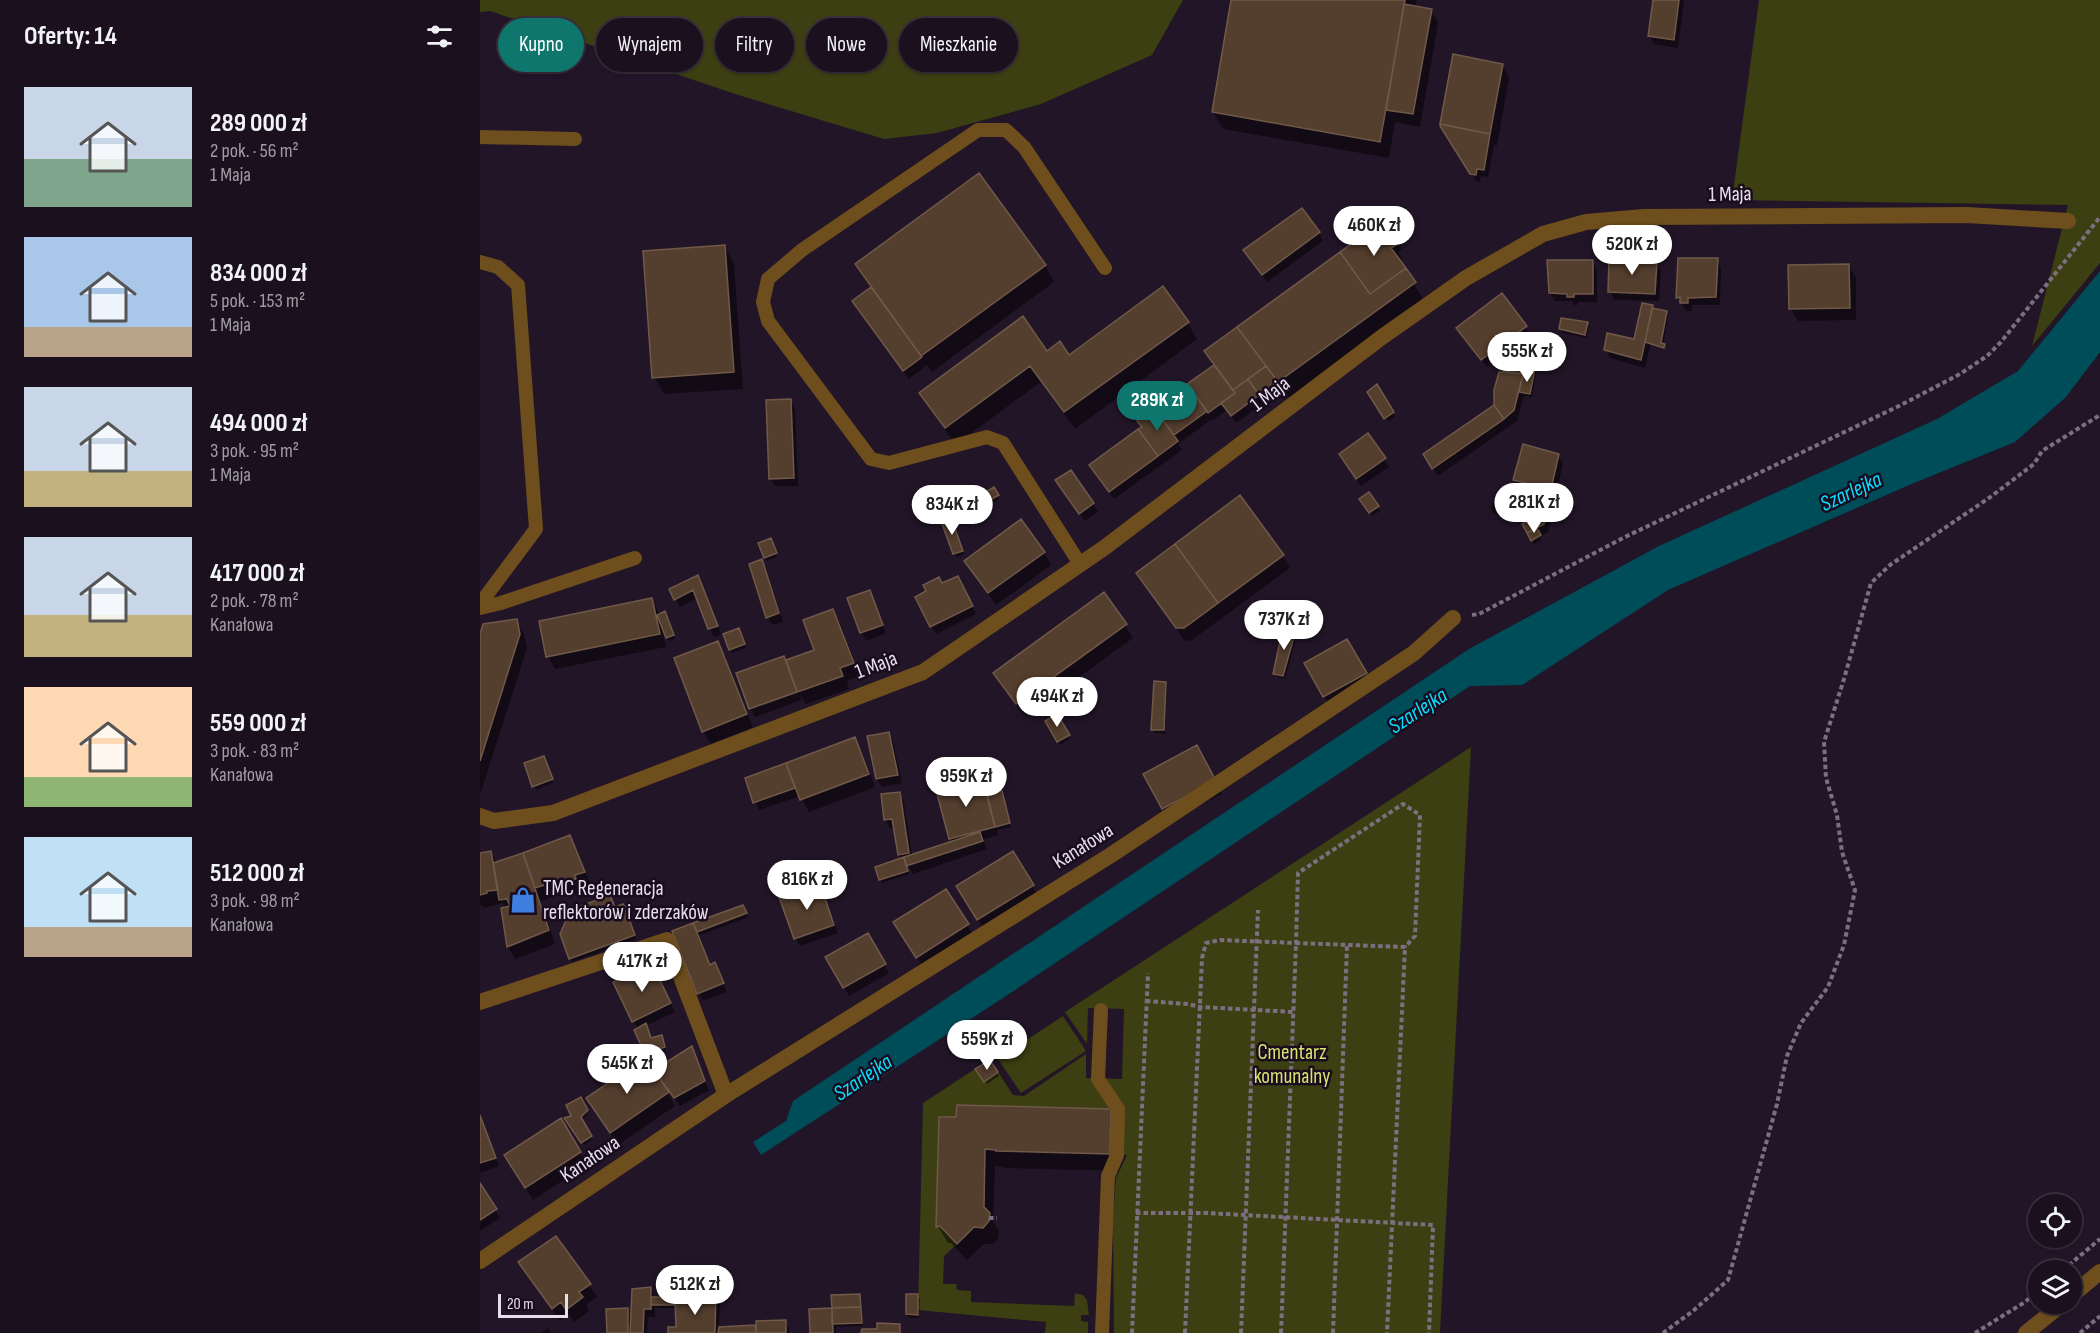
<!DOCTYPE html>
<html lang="pl">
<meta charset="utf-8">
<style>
body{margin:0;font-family:"Sofia Sans Condensed",sans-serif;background:#231927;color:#f1f3f6;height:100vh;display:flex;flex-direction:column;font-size:22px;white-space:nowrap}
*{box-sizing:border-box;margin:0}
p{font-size:20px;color:#9f9da4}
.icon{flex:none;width:33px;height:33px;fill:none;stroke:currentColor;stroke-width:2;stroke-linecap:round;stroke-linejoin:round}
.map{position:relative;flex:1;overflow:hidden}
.details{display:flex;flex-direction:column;background:#1a101e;width:480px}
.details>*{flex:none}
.top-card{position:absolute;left:18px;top:18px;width:570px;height:54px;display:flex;gap:12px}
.buttons{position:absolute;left:1548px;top:1194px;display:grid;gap:12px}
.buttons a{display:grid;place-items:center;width:54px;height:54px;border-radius:50%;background:#1a101e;box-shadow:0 2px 4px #0004,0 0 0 2px #38303c;font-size:30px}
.scale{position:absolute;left:18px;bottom:15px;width:70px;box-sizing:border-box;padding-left:6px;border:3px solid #e7deeb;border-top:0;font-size:16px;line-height:21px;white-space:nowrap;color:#e7deeb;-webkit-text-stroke:4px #180c1e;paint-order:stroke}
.price{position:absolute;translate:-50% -51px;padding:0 14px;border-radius:21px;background:#fff;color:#222;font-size:20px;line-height:39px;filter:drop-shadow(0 2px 3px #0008)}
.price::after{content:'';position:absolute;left:50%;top:36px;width:18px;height:14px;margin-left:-9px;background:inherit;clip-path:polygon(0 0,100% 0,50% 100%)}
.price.on{background:#0f766e;color:#fff}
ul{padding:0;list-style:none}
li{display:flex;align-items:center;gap:18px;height:150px;padding:0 24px}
li span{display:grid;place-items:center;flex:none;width:168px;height:120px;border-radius:0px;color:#555}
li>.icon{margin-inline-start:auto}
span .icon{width:72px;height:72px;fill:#fffc;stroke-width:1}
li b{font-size:26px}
h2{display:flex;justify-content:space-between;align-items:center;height:72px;padding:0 24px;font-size:26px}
.tag{padding:0 21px;border-radius:27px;background:#1a101e;box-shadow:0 2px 4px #0004,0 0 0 2px #38303c;font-size:21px;line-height:54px}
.tag.on{background:#0f766e;color:#fff}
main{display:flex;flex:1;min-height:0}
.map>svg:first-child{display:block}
</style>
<main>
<section class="details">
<h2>Oferty: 14<svg class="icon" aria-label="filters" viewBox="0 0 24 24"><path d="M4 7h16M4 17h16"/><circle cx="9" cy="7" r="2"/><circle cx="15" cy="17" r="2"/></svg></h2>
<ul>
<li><span style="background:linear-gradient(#c9d6e8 60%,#7fa58c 0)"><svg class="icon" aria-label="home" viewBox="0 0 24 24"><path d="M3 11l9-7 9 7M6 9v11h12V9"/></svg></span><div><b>289 000 zł</b><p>2 pok. · 56 m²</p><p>1 Maja</p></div></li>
<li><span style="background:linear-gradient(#a9c7e8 75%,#b9a48a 0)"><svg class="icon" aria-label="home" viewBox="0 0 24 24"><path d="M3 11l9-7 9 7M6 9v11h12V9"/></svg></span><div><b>834 000 zł</b><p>5 pok. · 153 m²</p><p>1 Maja</p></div></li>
<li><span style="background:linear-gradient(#c9d6e8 70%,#c2b280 0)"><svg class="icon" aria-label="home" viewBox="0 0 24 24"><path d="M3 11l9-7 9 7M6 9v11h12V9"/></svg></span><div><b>494 000 zł</b><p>3 pok. · 95 m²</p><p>1 Maja</p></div></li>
<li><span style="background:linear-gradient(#c9d6e8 65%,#c2b280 0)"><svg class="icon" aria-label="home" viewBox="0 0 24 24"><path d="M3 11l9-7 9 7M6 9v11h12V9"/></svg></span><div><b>417 000 zł</b><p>2 pok. · 78 m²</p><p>Kanałowa</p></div></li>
<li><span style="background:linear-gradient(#ffd9b3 75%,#8fb573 0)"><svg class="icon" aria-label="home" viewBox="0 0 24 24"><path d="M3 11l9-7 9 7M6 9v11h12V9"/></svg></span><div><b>559 000 zł</b><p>3 pok. · 83 m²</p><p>Kanałowa</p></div></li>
<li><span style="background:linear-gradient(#bfe0f5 75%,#b9a48a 0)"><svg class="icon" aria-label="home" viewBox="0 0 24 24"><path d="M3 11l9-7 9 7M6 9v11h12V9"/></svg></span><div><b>512 000 zł</b><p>3 pok. · 98 m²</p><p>Kanałowa</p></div></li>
</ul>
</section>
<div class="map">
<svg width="1620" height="1333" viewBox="0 0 1620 1333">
<rect width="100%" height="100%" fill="#221528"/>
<!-- green -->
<path fill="#3b3f11" d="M0,0H703L672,55L561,104L457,133L404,139L255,94L10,11L0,12Z
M1279,0H1620V263L1552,346L1588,205L1252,200Z
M991,747L960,1333H634L633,1220L636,1178L647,1155L630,1154V1109L477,1105L476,1117H459L456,1226H460L477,1244L464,1256L463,1284H476L477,1290L491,1291V1302L594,1306L595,1293L603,1295L607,1300L609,1315H601V1321L608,1322V1333H565L566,1322L438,1310L443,1103L495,1069L504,1082L518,1072L533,1095L544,1096L606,1054V1078L642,1079L644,1009L608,1008L607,1044L585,1012Z
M583,1016L606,1051L541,1093L518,1059Z"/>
<!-- water -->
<path fill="#004d5a" d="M1620,271V352L1586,397L1535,442L1434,483L1188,590L1042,685L990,686L520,1000L281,1155L273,1142L306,1121L313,1101L989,649L1179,546L1457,419L1538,371Z"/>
<!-- shadow -->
<path fill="#0007" d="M753,0H937L935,8L951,10L958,23L940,127L915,122L909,158L743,129L733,112Z
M1174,0H1204L1198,48L1174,44L1170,36Z
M1022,65L1029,78L1017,146L1014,145L1008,177L1001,176L1000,182H997L966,135Z
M904,222L922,249L918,252L922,258L919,261L944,300L809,398L800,386L780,399L783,404L756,423L747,410L733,420L732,419L698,444L702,450L634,499L616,474L663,428L659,421L736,366L726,351Z
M839,233L843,241L787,282L770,259Z
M244,246L254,263L263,389L184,394L174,377Z
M1237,260L1241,268L1240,305H1212V311H1206L1198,297Z
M1112,261L1117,270V302H1098V305H1094L1092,301H1075L1070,293Z
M1176,263L1181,271L1179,301L1134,300L1130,291Z
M377,265H565L574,282L452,372L447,365L429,379L379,309L391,288Z
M1368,265L1376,278V320L1318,321L1310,308Z
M1172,306L1174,310L1186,312L1188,316L1183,345L1184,347L1170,342V346L1185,351L1170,346L1165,368L1130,358L1126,350L1155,341Z
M707,322L717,339L595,429L561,382L475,445L441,394L567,353L589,357Z
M1107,323L1109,327L1107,338L1083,333L1081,329Z
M1045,327L1050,335L1007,367L978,328Z
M1059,339L1061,342L1052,397L1044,396L1037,421L958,476L950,463L1015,405L1028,374L1026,371L1027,362L1046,365Z
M897,386L915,417L908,421L889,393Z
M310,401L315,409L318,486H295L290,478Z
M1078,456L1083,464L1068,532L1060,537L1061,540L1054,544L1044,525L1054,519L1049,511L1055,498L1050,490L1039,488L1035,479Z
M904,459L909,467L881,486L865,463Z
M513,489L519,499L488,518L482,507Z
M582,489L613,504L618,512L605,521Z
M888,494L900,511L892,516L881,499Z
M1013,502L1018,504L1021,507L1019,514L1013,513L1011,509Z
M472,523L484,554L476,557L474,553Z
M293,544L297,557L287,561L285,557Z
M564,552L571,565L516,605L486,561Z
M803,556L810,568L712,640L705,641L658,574Z
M281,561L286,569L303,622L292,625L288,617Z
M217,577L241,634L234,637L217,598L200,607L191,590Z
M462,585L483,586L496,614L456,634L451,626L448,592Z
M389,592L406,633L386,641L382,632Z
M172,600L180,615L186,617L195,639L189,641L183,631L186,647L75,669L68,656Z
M352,610L360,623L380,676L367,681L369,689L326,704L320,694L321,700L275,717L270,708L306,661L336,651Z
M36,621L44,634L47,648L0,795V639Z
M645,625L653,638L545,716L515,674Z
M812,631L815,642L805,679L797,677L795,674Z
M260,634L266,648L252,653L250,649Z
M867,641L890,682L849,705L826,664Z
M237,643L245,656L273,727L231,744L223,731Z
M685,683L687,687L685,734L675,733L673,730Z
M577,716L590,739L580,745L567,721Z
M409,734L413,742L422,783L402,787L397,779L389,738Z
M374,739L382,752L395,787L329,812L320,796L279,810L266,779Z
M723,760L742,794L690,821L683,808Z
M65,761L73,783L56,790L54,786Z
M501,780L508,796H523L531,827L517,830L518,835L503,840L507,849L433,874L427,864L429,874L402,883L396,868L422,859L419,854L415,828H410L405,820L402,796L419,794L424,802L432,856L473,843L458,791Z
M90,837L111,885L101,888L102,892L90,896L88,892L61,901L75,944L35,959L28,947L22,909H26L23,903L4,908L2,905L0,906V854L11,852L17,863Z
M532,853L560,899L506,932L485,899Z
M339,885L358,933L320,946L315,938Z
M466,891L495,938L445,970L423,935Z
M147,908L149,914H147L156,939L92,962L90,958L135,909Z
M265,910L268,917L218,936L230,966L237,971L247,992L223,1001L218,993L216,930Z
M388,935L409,973L369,996L347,957Z
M176,974L195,1012L166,1026L171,1040L183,1041L186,1051L168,1057L158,1029L135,983Z
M211,1048L229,1090L200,1106L189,1092L188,1093L195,1106L138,1145L115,1112Z
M510,1062L519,1076L507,1084L497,1070Z
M100,1099L108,1114L102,1121L112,1140L104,1145L86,1119L92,1117Z
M630,1110L640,1128L639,1171L527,1168L515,1166L513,1221L519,1231L518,1239L513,1244H504L487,1260L471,1243H468L458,1226L460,1118Z
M0,1114L19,1166L0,1173Z
M81,1120L107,1165L53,1200L33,1168Z
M0,1186L20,1218L0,1231Z
M40,1263L109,1285L117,1297L106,1305L109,1311L94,1322L89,1314L80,1321Z
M215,1277L217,1281V1296H201L199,1292Z
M170,1289L175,1297L193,1299L195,1302L231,1301L235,1293L240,1301L239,1328L277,1326L305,1321L310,1333H190L197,1328V1308H175V1317H168L167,1333H128L147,1310L152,1319Z
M379,1295L382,1299L383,1326L356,1327V1333H354V1324L351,1318V1333H331L353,1310Z
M438,1295L440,1299L439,1318H429L427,1314Z
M68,1328L71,1333H61Z"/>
<!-- building -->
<path fill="#543e2e" stroke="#705948" stroke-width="1.5" d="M751,0H925L900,142L732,112Z
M1173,0H1199L1194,40L1168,36Z
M924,4L952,9L933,114L906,110Z
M973,54L1023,64L1010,134L960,124Z
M960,124L1010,134L1004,170L997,169L996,175L990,174L960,126Z
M499,173L566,265L441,356L375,264Z
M822,208L840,232L782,275L763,250Z
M904,220L916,236L911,239L916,245L911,248L926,268L890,294L860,252Z
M245,245L254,372L172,378L163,251Z
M860,252L890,294L926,268L936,282L798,382L757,327Z
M1198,258H1238L1236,297L1208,298V303H1200V297L1196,298Z
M1129,259L1177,261L1175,294L1128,292Z
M1067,260H1113V294H1094V297H1087V294L1069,293Z
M1369,264L1370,308L1309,309L1308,265Z
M683,286L709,322L584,412L550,366L465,428L439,393L543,316L567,351L580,341L589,355Z
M391,287L442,357L423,371L372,301Z
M1022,293L1047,326L1001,360L976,328Z
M1162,303L1173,305L1161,360L1124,350L1127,333L1154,339Z
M1172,308L1187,311L1181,343L1185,344L1184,348L1165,342Z
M1081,318L1108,322L1105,335L1079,329Z
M757,327L786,366L753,390L724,351Z
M1051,336L1060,337L1054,374L1044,371Z
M1026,360L1045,364L1043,374L1024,371Z
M734,365L755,393L728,413L707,384Z
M786,366L798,382L779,395L768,379Z
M1044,371L1054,374L1050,394L1039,392Z
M1019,372L1043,374L1034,410L1024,419L1014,405V390Z
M768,379L779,395L751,416L741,403L755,393L753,390Z
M707,384L727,411L694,435L674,408Z
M897,384L914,412L904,419L887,392Z
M311,399L314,478L289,479L286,400Z
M1014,405L1024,419L952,469L943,454Z
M674,408L698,441L678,456L658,429L662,427L657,421Z
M658,429L678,456L629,492L609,465Z
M888,433L906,458L876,479L859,454Z
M1043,444L1079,454L1071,489L1061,486L1060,493L1048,490L1049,484L1033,480Z
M591,470L614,503L599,514L575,480Z
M1061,486L1071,489L1064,524L1047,533L1042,524L1055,517V513L1048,512L1050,502H1053L1054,499L1059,500Z
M514,487L519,495L485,515L480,507Z
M889,492L899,506L889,513L879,499Z
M760,495L804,555L738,603L695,544Z
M471,517L483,551L473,554L461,521Z
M541,519L565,552L508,593L484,561Z
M1057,528L1061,535L1051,541L1047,533Z
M291,538L297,553L284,558L278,543Z
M695,544L738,603L704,628H696L656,573Z
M282,559L299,613L286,618L269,564Z
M218,575L238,626L228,629L213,590L194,600L189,589Z
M478,576L493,606L450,627L435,597L446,591L443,585L459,577L462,583Z
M390,590L403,625L380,633L367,598Z
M624,592L647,624L536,704L513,673Z
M172,598L180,634L66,657L59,621Z
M353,609L374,663L360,668L363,676L317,692L306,660L334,650L323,620Z
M185,611L194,635L186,638L177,615Z
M37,619L40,634L0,761V634L3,624Z
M803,627L813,629L811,637H814L803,676L793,674Z
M259,628L265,644L249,650L243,634Z
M867,639L887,673L843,697L824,663Z
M238,641L267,714L222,732L194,658Z
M304,656L317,692L269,709L256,673Z
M674,681L686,682L684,730H671Z
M577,714L590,735L577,742L565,721Z
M409,732L418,775L396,779L387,736Z
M375,737L389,774L320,800L306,763Z
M717,745L736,781L682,809L663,774Z
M64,756L73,779L52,787L44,763Z
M306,763L315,788L273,803L265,778Z
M502,778L515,827L469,839L456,790Z
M522,791L530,823L515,827L507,794Z
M420,792L429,853L418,855L412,819L404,820L401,794Z
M500,832L503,841L426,866L424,857Z
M90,835L105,872L95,875L96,879L81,884L80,880L55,888L43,853Z
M11,851L18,890L7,891V893L0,895V853Z
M533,851L554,885L497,920L476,886Z
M43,853L69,930L27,947L21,908L30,906L27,899L19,900L13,863Z
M424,857L428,871L399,880L395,867Z
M340,883L354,925L314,939L299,897Z
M466,889L489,924L436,958L413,922Z
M130,895L135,907L143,904L145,907L147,906L149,910L146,911L155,935L89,959L80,934L87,918L85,912Z
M263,905L267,913L217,932L213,923Z
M213,923L230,965L235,962L244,983L217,994L192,931Z
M388,933L406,964L363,988L345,957Z
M172,964L191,1003L152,1022L133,982Z
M166,1023L171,1038L182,1035L185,1047L165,1054L154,1030Z
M212,1046L225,1081L194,1098L174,1070Z
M165,1058L189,1092L130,1133L106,1098Z
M510,1060L518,1072L504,1082L495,1069Z
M101,1097L108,1110L101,1117L112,1136L101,1143L84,1118L91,1116L86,1105Z
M477,1105L631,1109L630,1154L516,1151V1150L505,1149L504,1207L510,1213L509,1221L503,1228L494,1227L477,1244L460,1226L456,1227L459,1117H476Z
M0,1115L16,1158L0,1163Z
M81,1118L101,1152L45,1188L24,1155Z
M0,1183L17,1209L0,1220Z
M76,1236L111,1284L99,1292L103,1297L86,1310L81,1302L72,1309L38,1262Z
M198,1276H216V1293H197Z
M171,1287V1309H164L163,1333H150L152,1289Z
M229,1291H236L235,1333H188V1327H196L195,1300H229Z
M380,1294L381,1307L352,1308L351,1295Z
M426,1294H438V1315L426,1314Z
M171,1297H194V1305H171Z
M381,1307L382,1323L352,1324V1308Z
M148,1308V1333H127L126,1309Z
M352,1308L353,1333H330L329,1309Z
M306,1320V1333H276V1321Z
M397,1323L420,1324V1333H381L382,1329H397Z
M275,1325L276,1333H238L239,1327Z"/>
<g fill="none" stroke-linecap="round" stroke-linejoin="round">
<!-- path -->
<path stroke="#7b7080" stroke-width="4" stroke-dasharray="4.5 3" stroke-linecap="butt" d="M992,615L999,614L1145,537L1421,405L1480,374L1507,356L1521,342L1620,217
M666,1001L708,1004L720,1007L814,1012
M656,1213H726L953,1225L949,1333
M509,1218H517
M1583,1270L1620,1239
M652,1333L668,973
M705,1333L722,958L726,943L740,940L816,943L818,873L923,804L940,815L935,936L925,947
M761,1333L778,910
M801,1333L816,943L925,947L907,1333
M853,1333L867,945
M1183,1333L1213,1311L1248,1280L1297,1104L1307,1056L1321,1023L1348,987L1364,945L1375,890L1362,852L1357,815L1346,778L1344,742L1364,679L1391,583L1410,565L1509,498L1554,464L1562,451L1620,415
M1495,1333L1545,1302L1558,1291
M1600,1333L1620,1316"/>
<!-- service -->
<path stroke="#6e4e1c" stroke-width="14" d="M0,137L95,139
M0,262L18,267L38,285L56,529L0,604
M600,564L523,443L507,437L409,463L391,459L288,321L283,302L288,279L322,250L498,130H526L544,147L625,268
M0,608L21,603L155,558
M621,1010L618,1079L638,1109L637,1155L628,1176L622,1333"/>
<!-- minor -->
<path stroke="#6e4e1c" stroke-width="16" d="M0,816L14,821L73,813L443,672L624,548L902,337L986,278L1063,234L1106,222L1164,217L1487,215L1588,221
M0,1002L187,940L246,1095
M0,1261L246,1095L631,855L934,653L973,618"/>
<!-- tertiary -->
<path stroke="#6e4e1c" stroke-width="16" d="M1592,1295L1620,1272
M1546,1333L1582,1304"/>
</g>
<!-- icons -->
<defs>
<g id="shop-bare" transform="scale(2.07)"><path d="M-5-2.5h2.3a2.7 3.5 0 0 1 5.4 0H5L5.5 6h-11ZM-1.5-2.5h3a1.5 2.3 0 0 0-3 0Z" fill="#3f7fe0" stroke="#180c1e" stroke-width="2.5" paint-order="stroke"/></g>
</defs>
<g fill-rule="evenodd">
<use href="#shop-bare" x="43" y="900"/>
</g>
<g text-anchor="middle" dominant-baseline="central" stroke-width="5" stroke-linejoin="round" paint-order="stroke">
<!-- street labels -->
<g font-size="21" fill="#e7deeb" stroke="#180c1e">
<text transform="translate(1250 194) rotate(-1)">1 Maja</text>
<text transform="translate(790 394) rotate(-37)">1 Maja</text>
<text transform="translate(396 665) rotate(-21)">1 Maja</text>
<text transform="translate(603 846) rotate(-32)">Kanałowa</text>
<text transform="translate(110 1159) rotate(-34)">Kanałowa</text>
</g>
<!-- poi labels -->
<g font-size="21" fill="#e7deeb" stroke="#180c1e" text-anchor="start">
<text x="63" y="888">TMC Regeneracja<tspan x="63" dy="24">reflektorów i zderzaków</tspan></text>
</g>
<!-- park labels -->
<g font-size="21" fill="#dae36c" stroke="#180c1e">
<text x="812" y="1052">Cmentarz<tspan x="812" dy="24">komunalny</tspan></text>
</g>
<!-- water labels -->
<g font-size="22" font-style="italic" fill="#08defe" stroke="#180c1e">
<text transform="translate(1371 492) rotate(-25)">Szarlejka</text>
<text transform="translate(938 711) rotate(-33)">Szarlejka</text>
<text transform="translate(383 1078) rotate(-34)">Szarlejka</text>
</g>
</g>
</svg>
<div class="buttons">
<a><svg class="icon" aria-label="locate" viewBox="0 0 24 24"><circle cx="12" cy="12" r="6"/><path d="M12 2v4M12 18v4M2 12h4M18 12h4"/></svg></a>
<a><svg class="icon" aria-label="layers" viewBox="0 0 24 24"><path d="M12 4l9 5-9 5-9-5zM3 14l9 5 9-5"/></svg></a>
</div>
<div class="scale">20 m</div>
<b class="price" style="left:894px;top:257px">460K zł</b>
<b class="price" style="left:1152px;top:276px">520K zł</b>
<b class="price" style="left:1047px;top:383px">555K zł</b>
<b class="price on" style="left:677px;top:432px">289K zł</b>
<b class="price" style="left:1054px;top:534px">281K zł</b>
<b class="price" style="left:472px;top:536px">834K zł</b>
<b class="price" style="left:804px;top:651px">737K zł</b>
<b class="price" style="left:577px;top:728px">494K zł</b>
<b class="price" style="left:486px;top:808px">959K zł</b>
<b class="price" style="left:327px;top:911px">816K zł</b>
<b class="price" style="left:162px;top:993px">417K zł</b>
<b class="price" style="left:507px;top:1071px">559K zł</b>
<b class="price" style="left:147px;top:1095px">545K zł</b>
<b class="price" style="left:215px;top:1316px">512K zł</b>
<div class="top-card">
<a class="tag on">Kupno</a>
<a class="tag">Wynajem</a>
<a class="tag">Filtry</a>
<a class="tag">Nowe</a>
<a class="tag">Mieszkanie</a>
</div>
</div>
</main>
